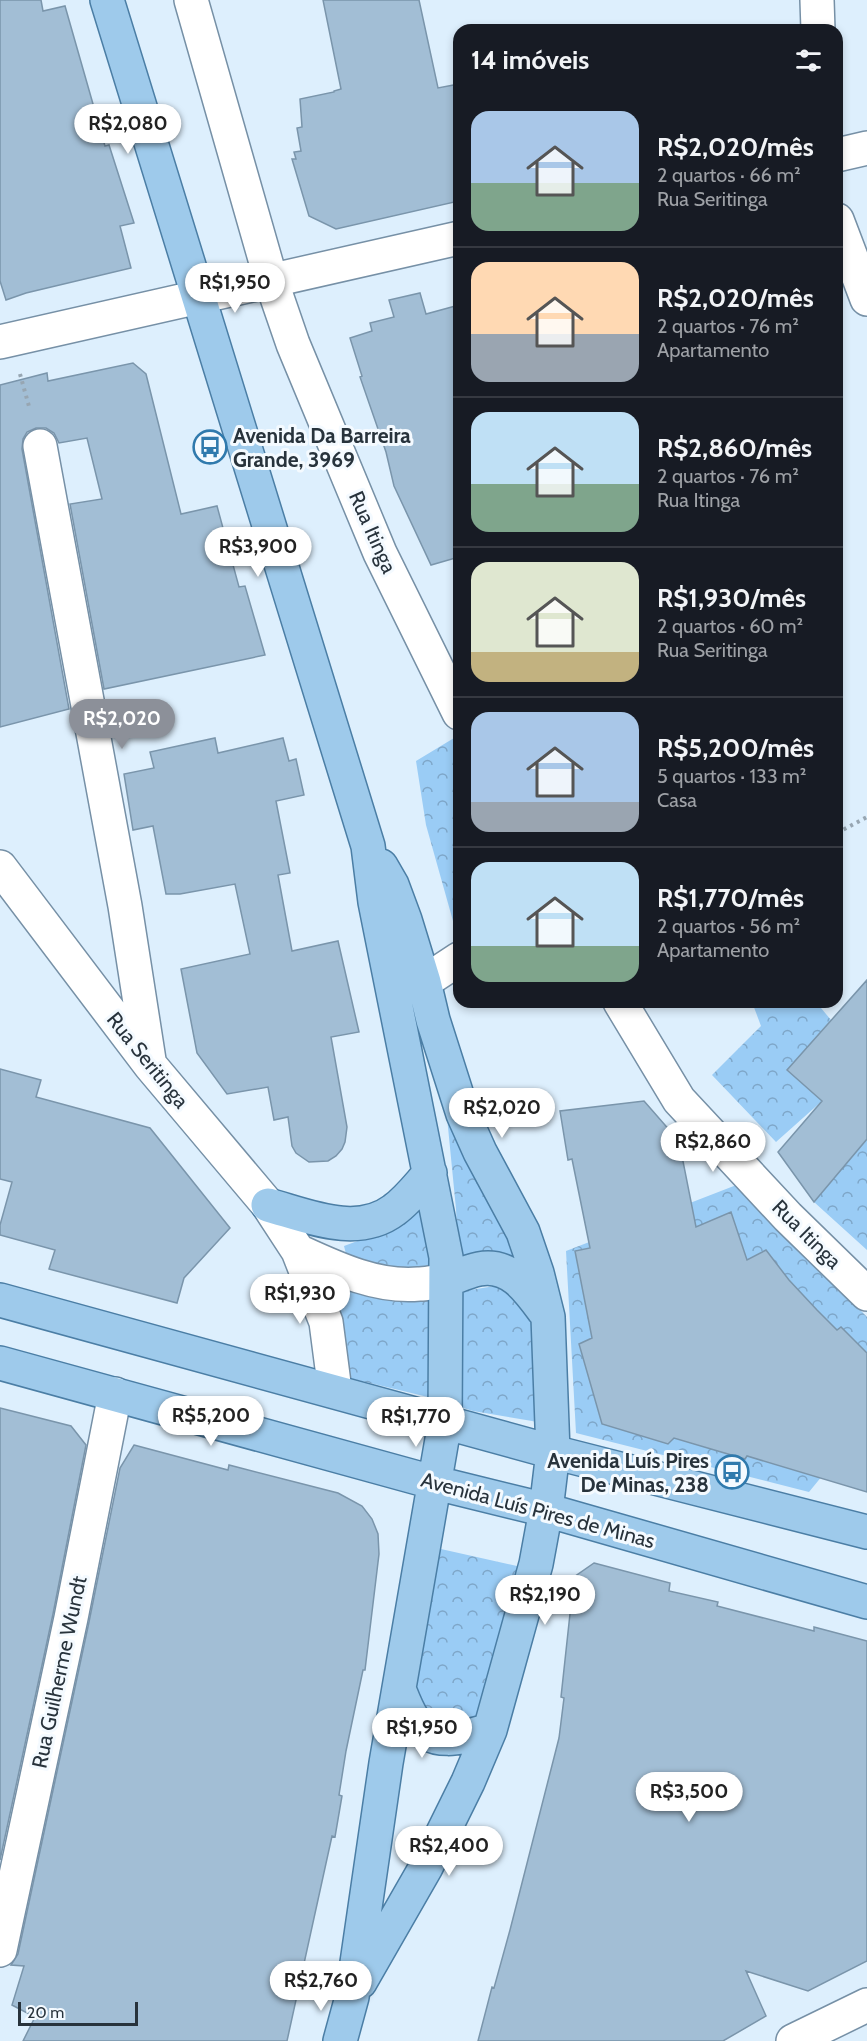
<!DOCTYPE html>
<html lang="pt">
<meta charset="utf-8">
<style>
body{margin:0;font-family:Cabin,sans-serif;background:#20242c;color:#f1f3f6;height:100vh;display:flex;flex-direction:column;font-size:22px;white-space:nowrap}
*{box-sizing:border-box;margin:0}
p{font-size:20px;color:#9ea1a6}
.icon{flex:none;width:33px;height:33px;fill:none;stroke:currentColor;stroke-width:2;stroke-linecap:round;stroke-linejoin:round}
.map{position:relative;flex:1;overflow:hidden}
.sheet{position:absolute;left:453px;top:24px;width:390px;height:984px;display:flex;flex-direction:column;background:#171b24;border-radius:18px;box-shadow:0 3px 9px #0003}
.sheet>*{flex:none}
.scale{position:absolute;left:18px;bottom:15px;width:120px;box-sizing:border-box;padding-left:6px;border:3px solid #28333c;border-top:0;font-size:16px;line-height:21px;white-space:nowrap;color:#28333c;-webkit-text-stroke:4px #f4faff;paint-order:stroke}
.price{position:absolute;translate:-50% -51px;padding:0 14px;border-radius:21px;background:#fff;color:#222;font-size:20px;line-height:39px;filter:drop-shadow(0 2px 3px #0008)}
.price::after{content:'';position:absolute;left:50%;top:36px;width:18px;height:14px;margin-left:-9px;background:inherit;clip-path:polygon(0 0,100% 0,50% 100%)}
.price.on{background:#8c9099;color:#fff}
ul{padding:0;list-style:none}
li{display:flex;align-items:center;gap:18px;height:150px;padding:0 18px}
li+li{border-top:2px solid #363941}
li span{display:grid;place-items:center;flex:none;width:168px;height:120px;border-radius:18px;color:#555}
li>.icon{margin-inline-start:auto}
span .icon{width:72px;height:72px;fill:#fffc;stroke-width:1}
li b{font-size:26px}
h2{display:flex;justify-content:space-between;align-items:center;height:72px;padding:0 18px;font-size:26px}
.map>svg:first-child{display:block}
</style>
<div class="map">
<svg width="867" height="2041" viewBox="0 0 867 2041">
<defs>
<pattern id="park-crowns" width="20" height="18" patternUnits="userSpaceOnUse" patternTransform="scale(1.5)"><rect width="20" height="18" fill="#9accf5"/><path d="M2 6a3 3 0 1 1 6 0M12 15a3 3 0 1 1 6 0" fill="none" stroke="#7ea6c8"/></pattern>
</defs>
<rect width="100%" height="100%" fill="#ddeffd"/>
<!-- park -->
<path fill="url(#park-crowns)" d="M459,735V922L453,921L426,825L416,761Z
M752,1002H816L831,1020L787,1070L822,1101L776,1142L712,1075L761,1026Z
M447,1117L489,1190L524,1272L459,1266L456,1209Z
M867,1139V1250L814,1202Z
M739,1184L867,1317V1421L809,1492L576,1433L566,1251Z
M425,1200L446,1264L413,1276L348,1262L344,1246L379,1233Z
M323,1271L436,1299L432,1398L345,1377Z
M501,1285L537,1327L538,1422L473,1411L454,1405L458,1292Z
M432,1547L526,1568L486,1719L445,1726L428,1720L414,1700Z"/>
<!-- building -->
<path fill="#a2bed5" stroke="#7a95ab" stroke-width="1.5" d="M0,0H41L43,11L65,6L105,146L109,145L134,223L120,226L131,268L26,293L6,300L0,281Z
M323,0H419L438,88L459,84V201L336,229L309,216L292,159H296L294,152L301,151L297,128L302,127L300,99L334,92V91L341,89Z
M420,293L426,314L459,305V557L431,565L394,486L386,452L360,377L362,376L350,338L372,331L370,323L394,317L389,300Z
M133,363L146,374L181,514L217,506L239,587L245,586L265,655L104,689L70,504L102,499L87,438L59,443L54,433L46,428H36L27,432L23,439L22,449L69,709L0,727V385L47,373L48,381Z
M215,738L218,753L283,738L289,761L296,759L304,795L276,801L290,873L278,875L292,951L338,941L359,1032L331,1037L347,1127L345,1142L342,1149L336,1156L328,1161L309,1162L296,1153L292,1146L288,1117L274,1120L268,1087L227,1094L197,1053L181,969L250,954L235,884L180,894H166L153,826L133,830L124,774L154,768L150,752Z
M867,980V1139L814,1202L778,1152L822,1101L787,1070Z
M0,1069L41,1080L36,1097L150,1128L230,1228L184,1278L177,1303L49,1269L55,1250L0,1235V1225L12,1182L0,1179Z
M644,1101L679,1141L696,1227L731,1212L747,1260L766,1250L789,1280L817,1310L837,1330L841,1327L867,1353V1492L747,1456L745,1459L674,1438L668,1444L602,1424L579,1344L592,1338L575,1251L590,1248L572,1159L568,1160L560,1111Z
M0,1408L71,1426L86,1445L53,1614L0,1860Z
M134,1445L228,1470L229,1465L338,1493L362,1506L372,1519L378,1534L379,1554L365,1670H363L346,1751L339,1795L342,1796L335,1837L332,1836L287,2041H23L35,2017L12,2005L24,1966L11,1965L18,1954L89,1622L120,1468Z
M594,1563L670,1583L669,1591L718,1602L717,1606L814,1631V1627L867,1641V1961L808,1991L746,1971L766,2016L723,2041H478L492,1987L494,1988L510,1930L559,1738L564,1698L561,1697L574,1577Z"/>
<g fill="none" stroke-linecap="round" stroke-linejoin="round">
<!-- minor casing -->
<g stroke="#7690a6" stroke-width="36">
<path id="minor" d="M191,0L271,280L293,344L380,553L459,713
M817,0L818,30
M837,155L867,148
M837,220L867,299
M0,342L459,238
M40,446L125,906L149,1060
M0,867L150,1065L268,1205L298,1251L326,1322L335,1391
M424,982L459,959
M620,1002L679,1100L788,1217L867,1294
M298,1251C335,1268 377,1288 419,1284C429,1284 438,1281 447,1280
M0,1950L71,1618L115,1394
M793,2041L867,2005"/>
</g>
<!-- major casing -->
<g stroke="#4b7ea5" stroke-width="36">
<path id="major" d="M107,0L368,846L375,902L446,1257L445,1422L386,1763L352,1997L340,2041
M268,1205C308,1216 357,1238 394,1210C408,1200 419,1185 430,1173
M447,1280C458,1276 468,1271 479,1269C510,1263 528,1289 544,1311
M0,1300L553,1452L867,1532
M0,1363L436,1483L546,1510L867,1602
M399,1689C403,1699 407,1710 413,1719C429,1748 464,1738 490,1730
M360,1982L426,1867L468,1782L490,1730L536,1564L546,1510L553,1452L548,1317L537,1273L523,1232L480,1152L463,1114L433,1020L424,982L405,920L392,885L381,866"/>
</g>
<!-- path -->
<path stroke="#97a6b2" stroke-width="4" stroke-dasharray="3 4.5" stroke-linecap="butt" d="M20,374L30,410
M837,833L867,817"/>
<!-- minor -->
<use href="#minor" stroke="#fff" stroke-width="33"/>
<!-- major -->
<use href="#major" stroke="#9ecaeb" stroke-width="33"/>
</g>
<!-- icons -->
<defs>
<g id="bus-ring" transform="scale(1.725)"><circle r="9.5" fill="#f4faff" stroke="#307aad" stroke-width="1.5"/><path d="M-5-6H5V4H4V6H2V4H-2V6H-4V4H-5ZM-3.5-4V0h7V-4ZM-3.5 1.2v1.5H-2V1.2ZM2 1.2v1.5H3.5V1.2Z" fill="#307aad"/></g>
</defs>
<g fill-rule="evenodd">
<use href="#bus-ring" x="210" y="447"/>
<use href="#bus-ring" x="732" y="1472"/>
</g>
<g text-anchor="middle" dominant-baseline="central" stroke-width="6" stroke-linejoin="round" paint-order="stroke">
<!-- poi labels -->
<g font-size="21" font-weight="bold" fill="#28333c" stroke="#f4faff" text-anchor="start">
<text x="233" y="435">Avenida Da Barreira<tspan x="233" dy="24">Grande, 3969</tspan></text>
<text x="709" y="1460" text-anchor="end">Avenida Luís Pires<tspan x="709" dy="24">De Minas, 238</tspan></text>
</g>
<!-- street labels -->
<g font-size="21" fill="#28333c" stroke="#f4faff">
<text transform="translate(373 532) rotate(66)">Rua Itinga</text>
<text transform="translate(148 1060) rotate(51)">Rua Seritinga</text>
<text transform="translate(807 1234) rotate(45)">Rua Itinga</text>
<text transform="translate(538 1510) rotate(15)">Avenida Luís Pires de Minas</text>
<text transform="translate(59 1672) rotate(-78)">Rua Guilherme Wundt</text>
</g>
</g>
</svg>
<div class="scale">20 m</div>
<b class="price" style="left:128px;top:155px">R$2,080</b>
<b class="price" style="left:235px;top:314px">R$1,950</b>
<b class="price" style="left:258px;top:578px">R$3,900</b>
<b class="price on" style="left:122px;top:750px">R$2,020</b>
<b class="price" style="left:502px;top:1139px">R$2,020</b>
<b class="price" style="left:713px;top:1173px">R$2,860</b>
<b class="price" style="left:300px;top:1325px">R$1,930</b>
<b class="price" style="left:211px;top:1447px">R$5,200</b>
<b class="price" style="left:416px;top:1448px">R$1,770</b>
<b class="price" style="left:545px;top:1626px">R$2,190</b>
<b class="price" style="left:422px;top:1759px">R$1,950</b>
<b class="price" style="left:689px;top:1823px">R$3,500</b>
<b class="price" style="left:449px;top:1877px">R$2,400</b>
<b class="price" style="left:321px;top:2012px">R$2,760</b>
<section class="sheet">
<h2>14 imóveis<svg class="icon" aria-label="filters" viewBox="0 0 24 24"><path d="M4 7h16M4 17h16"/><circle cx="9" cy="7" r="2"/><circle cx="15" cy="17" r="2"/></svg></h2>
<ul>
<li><span style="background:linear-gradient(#a9c7e8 60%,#7fa58c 0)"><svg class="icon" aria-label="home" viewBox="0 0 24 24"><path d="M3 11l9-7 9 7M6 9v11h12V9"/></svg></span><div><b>R$2,020/mês</b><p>2 quartos · 66 m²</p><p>Rua Seritinga</p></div></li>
<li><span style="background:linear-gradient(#ffd9b3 60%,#9aa5b1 0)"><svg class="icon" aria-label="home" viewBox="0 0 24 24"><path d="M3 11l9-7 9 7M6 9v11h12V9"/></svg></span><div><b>R$2,020/mês</b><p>2 quartos · 76 m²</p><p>Apartamento</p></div></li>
<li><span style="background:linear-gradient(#bfe0f5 60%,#7fa58c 0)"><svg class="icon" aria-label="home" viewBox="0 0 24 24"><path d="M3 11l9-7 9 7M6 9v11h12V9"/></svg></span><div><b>R$2,860/mês</b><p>2 quartos · 76 m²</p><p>Rua Itinga</p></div></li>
<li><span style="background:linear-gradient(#dfe7d0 75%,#c2b280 0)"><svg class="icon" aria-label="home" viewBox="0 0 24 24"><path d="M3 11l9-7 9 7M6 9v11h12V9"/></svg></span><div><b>R$1,930/mês</b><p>2 quartos · 60 m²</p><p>Rua Seritinga</p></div></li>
<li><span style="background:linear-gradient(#a9c7e8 75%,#9aa5b1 0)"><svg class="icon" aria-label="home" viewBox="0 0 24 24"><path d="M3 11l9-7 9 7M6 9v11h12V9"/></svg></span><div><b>R$5,200/mês</b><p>5 quartos · 133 m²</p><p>Casa</p></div></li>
<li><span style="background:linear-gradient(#bfe0f5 70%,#7fa58c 0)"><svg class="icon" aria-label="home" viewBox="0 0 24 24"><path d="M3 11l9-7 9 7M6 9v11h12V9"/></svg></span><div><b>R$1,770/mês</b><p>2 quartos · 56 m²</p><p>Apartamento</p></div></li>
</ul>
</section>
</div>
